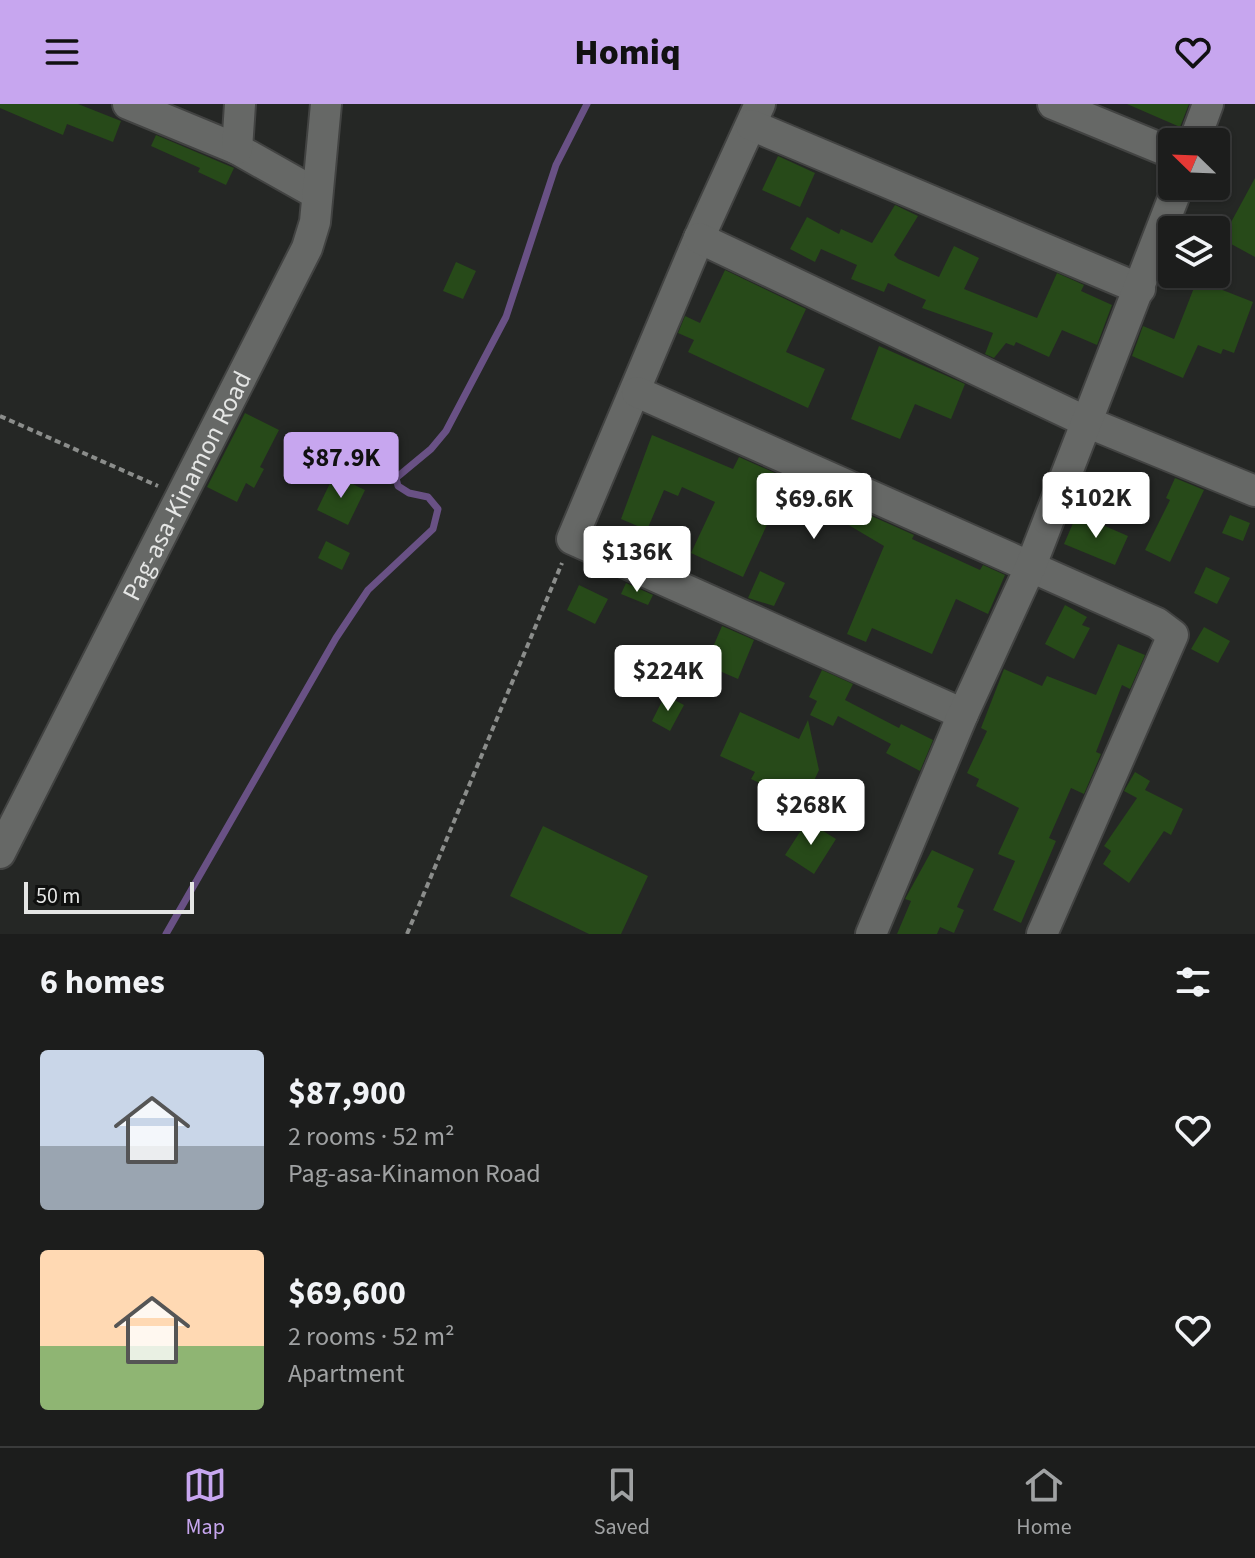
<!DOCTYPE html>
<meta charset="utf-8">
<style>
body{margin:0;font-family:"Source Sans 3",sans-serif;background:#292a29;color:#f1f3f6;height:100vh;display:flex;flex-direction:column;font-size:30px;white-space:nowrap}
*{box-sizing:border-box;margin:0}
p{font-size:26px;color:#a0a2a3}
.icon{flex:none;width:44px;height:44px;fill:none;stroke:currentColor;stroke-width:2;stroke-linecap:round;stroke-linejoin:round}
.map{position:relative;height:830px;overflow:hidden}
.sheet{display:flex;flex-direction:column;background:#1c1d1c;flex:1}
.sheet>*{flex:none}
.needle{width:52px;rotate:293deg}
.controls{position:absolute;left:1158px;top:24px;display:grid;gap:16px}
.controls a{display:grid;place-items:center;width:72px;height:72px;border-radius:8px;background:#1c1d1c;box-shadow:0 2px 6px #0004,0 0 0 2px #3a3b3b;font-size:40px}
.scale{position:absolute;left:24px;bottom:20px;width:170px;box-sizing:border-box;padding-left:8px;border:4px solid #e5e6e5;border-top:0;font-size:22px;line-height:28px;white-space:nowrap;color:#e5e6e5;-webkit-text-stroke:6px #0f100f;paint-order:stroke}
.price{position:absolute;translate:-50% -68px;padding:0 18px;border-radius:8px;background:#fff;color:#222;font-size:26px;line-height:52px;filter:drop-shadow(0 2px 4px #0008)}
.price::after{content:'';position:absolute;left:50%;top:48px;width:24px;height:18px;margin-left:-12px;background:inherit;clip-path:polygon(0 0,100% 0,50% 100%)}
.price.selected{background:#c7a6ef;color:#111}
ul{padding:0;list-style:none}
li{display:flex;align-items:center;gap:24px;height:200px;padding:0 40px}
li span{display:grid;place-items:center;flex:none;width:224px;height:160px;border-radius:8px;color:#555}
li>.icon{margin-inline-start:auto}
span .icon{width:96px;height:96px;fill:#fffc;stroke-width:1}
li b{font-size:34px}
h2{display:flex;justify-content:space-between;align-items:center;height:96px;padding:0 40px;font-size:34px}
header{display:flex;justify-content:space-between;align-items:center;height:104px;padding:0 40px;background:#c7a6ef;color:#111;font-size:36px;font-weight:800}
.tabs{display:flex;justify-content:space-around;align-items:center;height:112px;border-top:2px solid #3a3b3b;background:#1c1d1c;font-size:22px;color:#a0a2a3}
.tabs a{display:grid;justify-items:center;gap:4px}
.tabs .selected{color:#c7a6ef}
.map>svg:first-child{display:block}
</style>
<header><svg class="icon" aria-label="menu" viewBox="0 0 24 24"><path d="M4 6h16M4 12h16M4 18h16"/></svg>Homiq<svg class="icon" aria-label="heart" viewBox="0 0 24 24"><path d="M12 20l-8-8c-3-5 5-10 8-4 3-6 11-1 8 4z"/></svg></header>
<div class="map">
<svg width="1255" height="830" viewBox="0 0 1255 830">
<rect width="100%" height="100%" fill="#252725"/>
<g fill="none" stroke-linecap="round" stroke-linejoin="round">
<!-- stream -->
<path stroke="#695185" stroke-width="7" d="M166,830L336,534L368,486L433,425L438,405L428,393L409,389L398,382L396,374L431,345L446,327L506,213L556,61L587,0"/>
</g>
<!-- building -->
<path fill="#274a19" d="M0,0H78L121,17L113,38L67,20L63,31L0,4Z
M1127,0H1189L1180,23Z
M156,31L234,64L226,81L198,68L200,64L151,42Z
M778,52L815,69L800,103L762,86Z
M1255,74V153L1222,135Z
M895,101L918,112L894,151L898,155L939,173L954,142L979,154L964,185L1037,214L1057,169L1084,181L1081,187L1112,201L1097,241L1062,226L1049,253L1016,238L1014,242L1006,239L994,254L985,250L993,229L922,204L926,196L888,179L884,188L851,175L857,161L821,145L815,158L790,145L807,113L839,130L841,125L872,139Z
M456,158L476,167L463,195L443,187Z
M725,166L806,205L786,248L825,265L808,304L688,248L694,236L678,229L685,212L700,219Z
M1197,176L1253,198L1234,249L1223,245L1221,250L1198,241L1183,274L1132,252L1143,222L1174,235Z
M879,242L965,280L951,315L915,300L900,335L851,315Z
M245,309L279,326L260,363L264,365L254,384L246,379L237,398L207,383Z
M652,331L733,365L739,353L914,431L912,435L980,466L983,461L1005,471L988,510L956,495L932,550L872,524L866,538L847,530L884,442L825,407L816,423L776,401L743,473L691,449L715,398L682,383L678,392L664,386L647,426L621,415Z
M334,371L365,386L348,421L317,406Z
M1084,374L1098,380L1089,400L1076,394Z
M1175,374L1204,386L1170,458L1145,446L1170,396L1166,394Z
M1077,410L1128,432L1115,461L1064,440Z
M1230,411L1250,419L1243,437L1222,429Z
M326,437L350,449L342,466L318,454Z
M1206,463L1230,474L1217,500L1194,489Z
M760,467L785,479L774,502L748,494Z
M626,479L653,491L648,501L621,490Z
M579,481L608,495L595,520L567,506Z
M1065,501L1087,513L1082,521L1090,524L1074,555L1045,540Z
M722,522L754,536L738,575L715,565L720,554L710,550Z
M1204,523L1230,537L1218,559L1191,545Z
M1118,540L1145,551L1130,585L1122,581L1096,648L1101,650L1084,690L1071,684L1049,734L1056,737L1021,819L993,806L1015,757L998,750L1019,704L976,682L979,675L967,669L987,627L981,624L1004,565L1042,582L1047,572L1096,591Z
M822,566L853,580L845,596L899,624L901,620L933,636L920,667L886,649L891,640L838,612L833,622L810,611L817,597L809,593Z
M665,591L684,601L670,627L652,617Z
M740,608L799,635L808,616L819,666L806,694L775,680L773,685L751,675L755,668L720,652Z
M1135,668L1150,677L1145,686L1183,705L1171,731L1164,727L1129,779L1103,760L1111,747L1104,742L1137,694L1124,687Z
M807,717L836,735L814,770L785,751Z
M543,722L648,772L621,830H589L510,792Z
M932,746L974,765L957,803L964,806L954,829L940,823L937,830H897L911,797L905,795Z"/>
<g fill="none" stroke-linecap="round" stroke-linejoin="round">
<!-- minor casing -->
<g stroke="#424342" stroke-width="34">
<g id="minor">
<path d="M128,0L237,45L317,90"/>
<path d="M760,0L699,134L572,435L963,610"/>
<path d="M1053,0L1172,49"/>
<path d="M751,21L1140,185"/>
<path d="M1194,38L1208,0"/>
<path d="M237,45L240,0"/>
<path d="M699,134L1089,319L1255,387"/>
<path d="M637,288L1157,519L1173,531L1042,830"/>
<path id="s1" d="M0,749L307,144L315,118L326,0"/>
<path d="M871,830L963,610L1030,464L1178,82"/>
</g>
</g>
<!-- path -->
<path stroke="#8b8d8b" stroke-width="4" stroke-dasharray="6 4" stroke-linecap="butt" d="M0,312L158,382
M407,830L562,459"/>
<!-- minor -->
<use href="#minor" stroke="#666866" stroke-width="30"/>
</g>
<g text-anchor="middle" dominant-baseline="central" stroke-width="6" stroke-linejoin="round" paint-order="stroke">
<!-- street labels -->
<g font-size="26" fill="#e5e6e5" stroke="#0f100f">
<text stroke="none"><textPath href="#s1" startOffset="412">Pag-asa-Kinamon Road</textPath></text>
</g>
</g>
</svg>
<div class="controls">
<a><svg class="needle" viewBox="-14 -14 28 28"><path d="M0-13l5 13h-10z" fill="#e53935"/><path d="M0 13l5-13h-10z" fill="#a0a2a3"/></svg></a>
<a><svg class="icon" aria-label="layers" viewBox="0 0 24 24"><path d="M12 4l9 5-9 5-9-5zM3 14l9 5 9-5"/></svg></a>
</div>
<div class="scale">50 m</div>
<b class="price selected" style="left:341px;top:396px">$87.9K</b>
<b class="price" style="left:1096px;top:436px">$102K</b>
<b class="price" style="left:814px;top:437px">$69.6K</b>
<b class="price" style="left:637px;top:490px">$136K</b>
<b class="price" style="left:668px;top:609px">$224K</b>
<b class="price" style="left:811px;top:743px">$268K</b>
</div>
<section class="sheet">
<h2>6 homes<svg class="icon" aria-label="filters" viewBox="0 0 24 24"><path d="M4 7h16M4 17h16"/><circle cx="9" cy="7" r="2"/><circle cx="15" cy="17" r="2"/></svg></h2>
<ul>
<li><span style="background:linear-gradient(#c9d6e8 60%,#9aa5b1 0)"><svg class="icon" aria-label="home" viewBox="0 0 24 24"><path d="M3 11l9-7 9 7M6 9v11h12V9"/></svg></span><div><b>$87,900</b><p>2 rooms · 52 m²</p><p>Pag-asa-Kinamon Road</p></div><svg class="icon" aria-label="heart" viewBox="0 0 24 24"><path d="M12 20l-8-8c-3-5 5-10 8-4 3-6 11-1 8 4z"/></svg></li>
<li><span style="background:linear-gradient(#ffd9b3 60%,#8fb573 0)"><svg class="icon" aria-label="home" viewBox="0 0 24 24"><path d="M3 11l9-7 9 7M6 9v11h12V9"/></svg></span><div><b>$69,600</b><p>2 rooms · 52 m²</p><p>Apartment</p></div><svg class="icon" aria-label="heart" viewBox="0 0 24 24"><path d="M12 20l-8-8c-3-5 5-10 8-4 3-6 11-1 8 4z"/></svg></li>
</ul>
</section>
<nav class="tabs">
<a class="selected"><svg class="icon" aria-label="map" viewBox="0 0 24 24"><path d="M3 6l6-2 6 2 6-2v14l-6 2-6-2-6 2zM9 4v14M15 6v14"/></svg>Map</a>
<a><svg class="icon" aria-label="saved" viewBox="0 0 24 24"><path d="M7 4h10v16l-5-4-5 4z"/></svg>Saved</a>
<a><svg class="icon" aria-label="home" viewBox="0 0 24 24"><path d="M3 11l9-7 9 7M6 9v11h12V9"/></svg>Home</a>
</nav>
